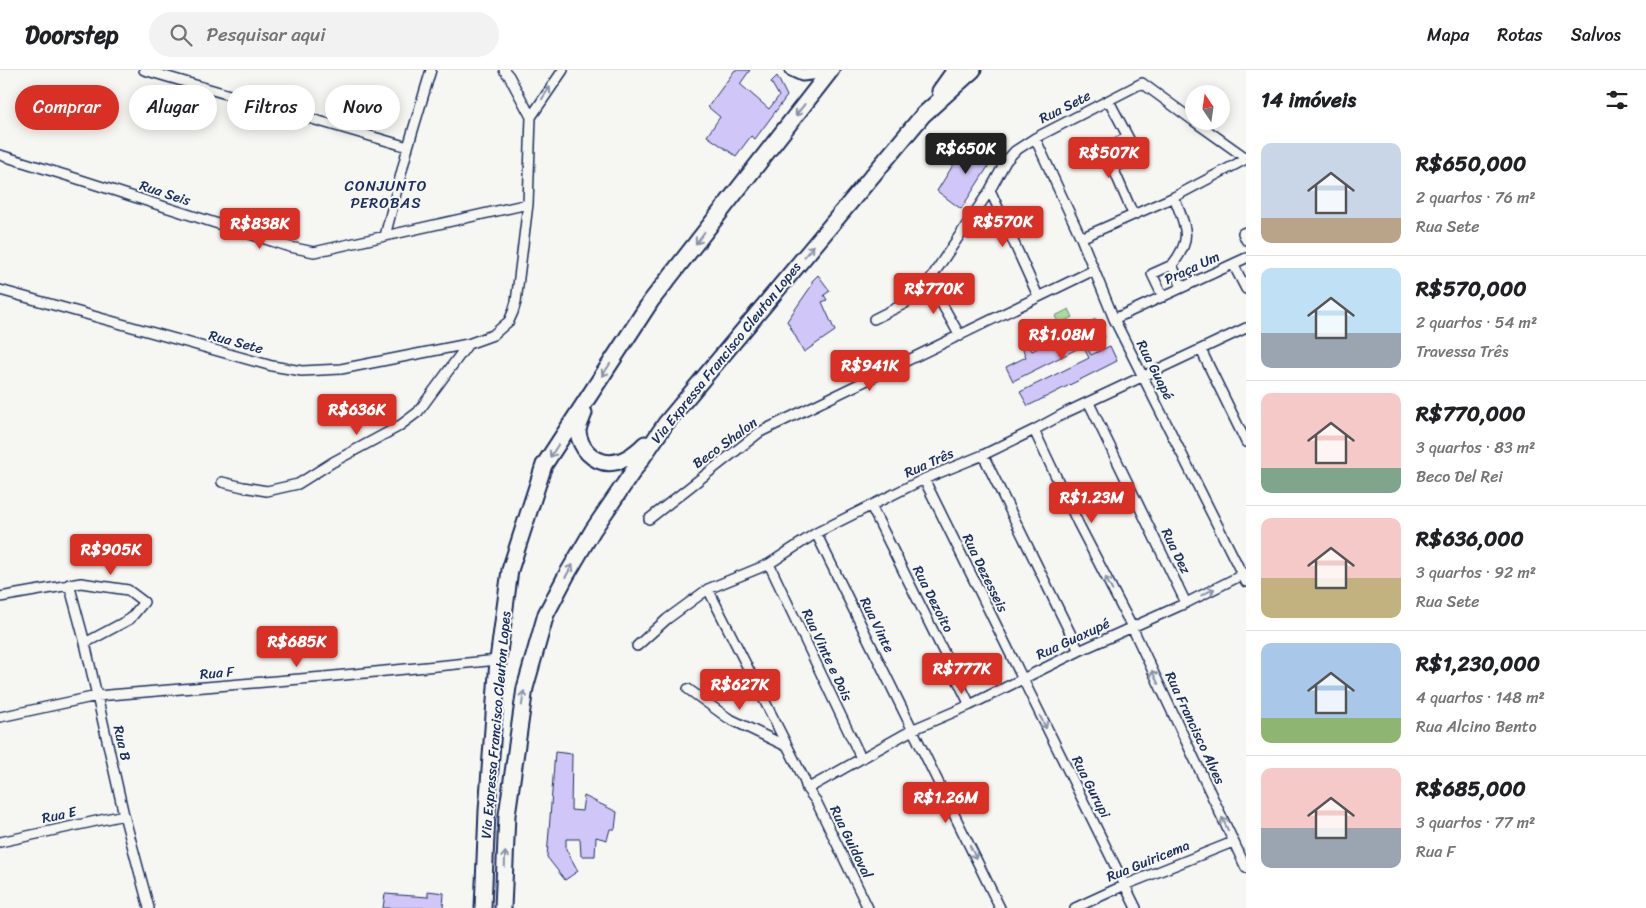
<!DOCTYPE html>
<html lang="pt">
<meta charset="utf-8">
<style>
body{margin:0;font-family:Sriracha,sans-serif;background:#f2f2f2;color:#202124;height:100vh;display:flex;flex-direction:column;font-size:19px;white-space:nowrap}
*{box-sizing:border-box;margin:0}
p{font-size:16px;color:#757577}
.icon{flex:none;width:28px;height:28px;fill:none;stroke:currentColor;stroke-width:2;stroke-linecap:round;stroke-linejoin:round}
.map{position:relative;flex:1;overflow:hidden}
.side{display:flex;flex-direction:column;background:#fff;width:400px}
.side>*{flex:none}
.banner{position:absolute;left:15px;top:15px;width:475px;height:45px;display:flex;gap:10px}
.needle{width:32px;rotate:347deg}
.buttons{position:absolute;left:1185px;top:15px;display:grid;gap:10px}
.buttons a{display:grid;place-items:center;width:45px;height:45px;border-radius:50%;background:#fff;box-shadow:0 2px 12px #0003;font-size:25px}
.price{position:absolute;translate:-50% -42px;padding:0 11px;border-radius:5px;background:#d93025;color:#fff;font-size:16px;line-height:32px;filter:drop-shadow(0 1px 2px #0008)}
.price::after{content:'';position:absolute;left:50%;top:30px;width:15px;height:11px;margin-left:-8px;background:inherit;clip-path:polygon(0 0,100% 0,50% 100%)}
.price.current{background:#222;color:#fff}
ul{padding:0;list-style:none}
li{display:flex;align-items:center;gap:15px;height:125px;padding:0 15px}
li+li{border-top:1px solid #e0e0e0}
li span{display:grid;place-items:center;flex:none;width:140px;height:100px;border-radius:10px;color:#555}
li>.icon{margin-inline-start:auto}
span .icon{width:60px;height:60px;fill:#fffc;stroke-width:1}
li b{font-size:21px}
h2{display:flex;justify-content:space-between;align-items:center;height:60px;padding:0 15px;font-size:21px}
.tag{padding:0 18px;border-radius:22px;background:#fff;box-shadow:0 2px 12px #0003;font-size:18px;line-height:45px}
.tag.current{background:#d93025;color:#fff}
header{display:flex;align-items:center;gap:30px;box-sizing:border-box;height:70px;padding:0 25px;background:#fff;border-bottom:1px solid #e0e0e0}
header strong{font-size:24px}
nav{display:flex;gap:28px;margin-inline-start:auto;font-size:18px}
.search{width:350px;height:45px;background:#f2f2f2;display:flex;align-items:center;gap:12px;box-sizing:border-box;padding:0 18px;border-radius:28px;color:#757577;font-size:19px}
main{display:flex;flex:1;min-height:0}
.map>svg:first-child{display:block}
</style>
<header>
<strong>Doorstep</strong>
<div class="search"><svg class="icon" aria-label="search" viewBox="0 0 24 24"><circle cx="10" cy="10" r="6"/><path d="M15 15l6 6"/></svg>Pesquisar aqui</div>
<nav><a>Mapa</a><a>Rotas</a><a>Salvos</a></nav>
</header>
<main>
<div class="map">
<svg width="1246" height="838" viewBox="0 0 1246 838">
<rect width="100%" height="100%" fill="#f6f6f2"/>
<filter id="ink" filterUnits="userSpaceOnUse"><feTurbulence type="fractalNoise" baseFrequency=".02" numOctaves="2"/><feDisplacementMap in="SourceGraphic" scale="10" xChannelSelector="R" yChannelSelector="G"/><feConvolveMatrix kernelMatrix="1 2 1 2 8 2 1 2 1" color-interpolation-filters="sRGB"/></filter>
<g filter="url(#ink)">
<!-- green -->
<path fill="#a9dc9d" stroke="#62867e" d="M1069,239L1073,247L1059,254L1055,246Z
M1051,250L1058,262L1031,275L1025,263Z"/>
<!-- building -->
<path fill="#d1c6f8" stroke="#1b2f5e" d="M735,0H750L740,14L769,39L779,26L771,12L777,6L787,26L755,69L751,66L736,86L707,66L720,47L708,37Z
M965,76L981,84L985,77L998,81L961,139L937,121Z
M818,205L830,221L824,225L827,230L822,232L835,261L804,282L787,251L812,215V211Z
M1096,249L1105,267L1087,277L1091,285L1110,276L1117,291L1028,336L1020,322L1089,288L1083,276L1013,311L1006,297L1026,287L1021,275L1027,272L1032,281Z
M555,682L572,684L571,740L582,741L584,726L617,742L615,759H610L607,770L596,767L595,786H581L580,769H566V779L578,801L565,810L547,787Z
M428,821L444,823L443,838H383L385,824L428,827Z"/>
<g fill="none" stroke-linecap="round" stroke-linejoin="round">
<!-- minor casing -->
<g stroke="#1b2f5e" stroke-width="12">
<path id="minor" d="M144,0L408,77
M504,0L509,6L531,47
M1109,31L1138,86L1113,98L1104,79L1128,67
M1194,51L1246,88
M1035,68L1081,168L1114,249L1246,512
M0,85L78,109L290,177L314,182L528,134
M1113,98L1133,144
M990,120L1038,226
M1246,162L1243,163L1246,170
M385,166L408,77L431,0
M1081,168L1174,127L1246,89
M1233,194L1246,188
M1172,195C1194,168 1185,156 1174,127
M929,211L960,266
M0,220L272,296L302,301L341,299L468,274L493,265L509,251L513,242L516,232L528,134L531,47L563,0
M1163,227L1152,204L1172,195L1182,217
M874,249L904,234L916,226L929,211L990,120L1006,91L1015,81L1035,68L1142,13L1194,51
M1114,249L1233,194L1246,219
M1201,280L1246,372
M1089,333L1186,533
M1034,360L1078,453L1132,557L1246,798
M983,385L1079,581
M924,409L1136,838
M222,412L243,417L267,421L298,414L333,392L398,357L418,342L468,274
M871,436L970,635
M649,449L760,362L1094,200
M816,463L1000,838
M769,494L861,688
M69,514L85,573L124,745L149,838
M708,519L804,709L807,719L816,731L868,838
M0,527L81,513L128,520L144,532L130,549L85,573
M637,576L667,549L708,519L769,494L816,463L924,409L983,385L1034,360L1067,342L1246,258
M688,619L728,648L786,676
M0,647L97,626L324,607L498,590
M807,719L914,659L970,635L1079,581L1186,533L1246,503
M0,772L124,745
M1075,838L1125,815L1233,772"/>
</g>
<!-- tertiary casing -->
<g stroke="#1b2f5e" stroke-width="15">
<path id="tertiary" d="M791,0L802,5L830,2"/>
</g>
<!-- trunk casing -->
<g stroke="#1b2f5e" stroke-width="19">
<path id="trunk" d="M940,21L955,0
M584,343C582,349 578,356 578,362C579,369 583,378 588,383C607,402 629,390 645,374
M483,838L487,741L498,590L510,500L544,395L651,231L831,0
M503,838L507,745L525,618L546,544L566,506L593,460L666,353L923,45L973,0"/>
</g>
<!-- minor -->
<use href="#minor" stroke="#f6f6f2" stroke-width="9"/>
<!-- tertiary -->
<use href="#tertiary" stroke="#f6f6f2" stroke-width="11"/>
<!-- trunk -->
<use href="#trunk" stroke="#f6f6f2" stroke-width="15"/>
</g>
<!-- one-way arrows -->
<defs><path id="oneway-shaft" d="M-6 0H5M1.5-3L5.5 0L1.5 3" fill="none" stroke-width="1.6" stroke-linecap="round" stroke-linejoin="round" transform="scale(1.25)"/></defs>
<g stroke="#8892a8">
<use href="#oneway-shaft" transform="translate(546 23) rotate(-57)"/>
<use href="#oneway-shaft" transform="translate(800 40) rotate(128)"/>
<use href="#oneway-shaft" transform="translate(700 168) rotate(127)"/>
<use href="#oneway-shaft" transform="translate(809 181) rotate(-51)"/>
<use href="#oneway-shaft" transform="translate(606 300) rotate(123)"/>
<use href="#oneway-shaft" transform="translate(554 381) rotate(123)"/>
<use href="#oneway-shaft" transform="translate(569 501) rotate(-60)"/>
<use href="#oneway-shaft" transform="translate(1109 514) rotate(-117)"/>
<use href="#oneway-shaft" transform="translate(1208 522) rotate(-27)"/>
<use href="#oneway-shaft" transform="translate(1155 607) rotate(-116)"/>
<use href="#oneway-shaft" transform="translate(523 628) rotate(-81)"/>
<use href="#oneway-shaft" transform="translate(1043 652) rotate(63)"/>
<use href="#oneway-shaft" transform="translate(1225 754) rotate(-115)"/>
<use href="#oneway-shaft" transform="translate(973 782) rotate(64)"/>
<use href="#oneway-shaft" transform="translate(505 789) rotate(-88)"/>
</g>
</g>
<g text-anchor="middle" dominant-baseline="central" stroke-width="4" stroke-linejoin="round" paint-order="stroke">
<!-- street labels -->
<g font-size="14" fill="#1b2f5e" stroke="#f6f6f2">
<text transform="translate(1065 37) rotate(-27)">Rua Sete</text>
<text transform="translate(165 123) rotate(18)">Rua Seis</text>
<text transform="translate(1192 198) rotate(-25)">Praça Um</text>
<text transform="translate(236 272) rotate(15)">Rua Sete</text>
<text transform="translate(726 283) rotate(-51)">Via Expressa Francisco Cleuton Lopes</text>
<text transform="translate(1155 300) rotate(63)">Rua Guapé</text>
<text transform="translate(725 373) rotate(-36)">Beco Shalon</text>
<text transform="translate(929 393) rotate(-24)">Rua Três</text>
<text transform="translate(1176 481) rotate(64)">Rua Dez</text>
<text transform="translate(985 503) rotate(64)">Rua Dezesseis</text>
<text transform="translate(933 529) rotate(63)">Rua Dezoito</text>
<text transform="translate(877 555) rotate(64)">Rua Vinte</text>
<text transform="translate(1073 569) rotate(-25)">Rua Guaxupé</text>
<text transform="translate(827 585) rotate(65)">Rua Vinte e Dois</text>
<text transform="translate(217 603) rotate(-5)">Rua F</text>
<text transform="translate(496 655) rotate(-85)">Via Expressa Francisco Cleuton Lopes</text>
<text transform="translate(1195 658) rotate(65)">Rua Francisco Alves</text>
<text transform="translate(122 673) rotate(77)">Rua B</text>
<text transform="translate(1091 717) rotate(63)">Rua Gurupi</text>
<text transform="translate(59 745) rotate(-12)">Rua E</text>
<text transform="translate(851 772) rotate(64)">Rua Guidoval</text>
<text transform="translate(1148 791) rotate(-22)">Rua Guiricema</text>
</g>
<!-- neighbourhood labels -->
<g font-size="15" letter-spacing="1" fill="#1b2f5e" stroke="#f6f6f2">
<text x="386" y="116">CONJUNTO<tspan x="386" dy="17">PEROBAS</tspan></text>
</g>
</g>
</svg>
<div class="buttons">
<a><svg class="needle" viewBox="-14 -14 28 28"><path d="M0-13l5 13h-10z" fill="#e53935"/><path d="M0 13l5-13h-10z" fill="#757577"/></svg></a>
</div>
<b class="price current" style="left:966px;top:105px">R$650K</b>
<b class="price" style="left:1109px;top:109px">R$507K</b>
<b class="price" style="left:1003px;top:178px">R$570K</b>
<b class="price" style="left:260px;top:180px">R$838K</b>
<b class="price" style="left:934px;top:245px">R$770K</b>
<b class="price" style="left:1062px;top:291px">R$1.08M</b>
<b class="price" style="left:870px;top:322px">R$941K</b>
<b class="price" style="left:357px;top:366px">R$636K</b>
<b class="price" style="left:1092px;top:454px">R$1.23M</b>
<b class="price" style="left:111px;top:506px">R$905K</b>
<b class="price" style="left:297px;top:598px">R$685K</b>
<b class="price" style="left:962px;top:625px">R$777K</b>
<b class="price" style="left:740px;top:641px">R$627K</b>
<b class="price" style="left:946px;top:754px">R$1.26M</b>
<div class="banner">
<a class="tag current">Comprar</a>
<a class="tag">Alugar</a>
<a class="tag">Filtros</a>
<a class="tag">Novo</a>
</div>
</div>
<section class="side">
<h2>14 imóveis<svg class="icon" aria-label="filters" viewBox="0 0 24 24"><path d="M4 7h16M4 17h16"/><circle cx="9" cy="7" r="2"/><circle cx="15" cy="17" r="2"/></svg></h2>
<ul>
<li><span style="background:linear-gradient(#c9d6e8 75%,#b9a48a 0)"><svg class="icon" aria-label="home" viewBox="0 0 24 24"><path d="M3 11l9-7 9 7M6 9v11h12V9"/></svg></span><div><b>R$650,000</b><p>2 quartos · 76 m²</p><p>Rua Sete</p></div></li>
<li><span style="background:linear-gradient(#bfe0f5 65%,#9aa5b1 0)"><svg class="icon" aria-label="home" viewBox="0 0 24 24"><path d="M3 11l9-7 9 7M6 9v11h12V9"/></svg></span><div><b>R$570,000</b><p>2 quartos · 54 m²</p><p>Travessa Três</p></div></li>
<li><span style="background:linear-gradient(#f6c9c9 75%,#7fa58c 0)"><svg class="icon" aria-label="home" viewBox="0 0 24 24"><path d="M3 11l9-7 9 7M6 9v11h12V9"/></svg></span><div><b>R$770,000</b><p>3 quartos · 83 m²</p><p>Beco Del Rei</p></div></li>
<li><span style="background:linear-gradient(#f6c9c9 60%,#c2b280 0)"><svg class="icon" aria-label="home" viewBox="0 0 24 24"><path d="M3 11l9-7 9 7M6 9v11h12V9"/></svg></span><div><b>R$636,000</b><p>3 quartos · 92 m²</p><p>Rua Sete</p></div></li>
<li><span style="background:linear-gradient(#a9c7e8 75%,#8fb573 0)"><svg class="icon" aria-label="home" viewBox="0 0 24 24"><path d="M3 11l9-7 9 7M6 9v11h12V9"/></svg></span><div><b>R$1,230,000</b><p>4 quartos · 148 m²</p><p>Rua Alcino Bento</p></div></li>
<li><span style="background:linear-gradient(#f6c9c9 60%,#9aa5b1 0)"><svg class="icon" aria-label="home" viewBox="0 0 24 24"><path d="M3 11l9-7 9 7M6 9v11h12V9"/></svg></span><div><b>R$685,000</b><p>3 quartos · 77 m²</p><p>Rua F</p></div></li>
</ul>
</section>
</main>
